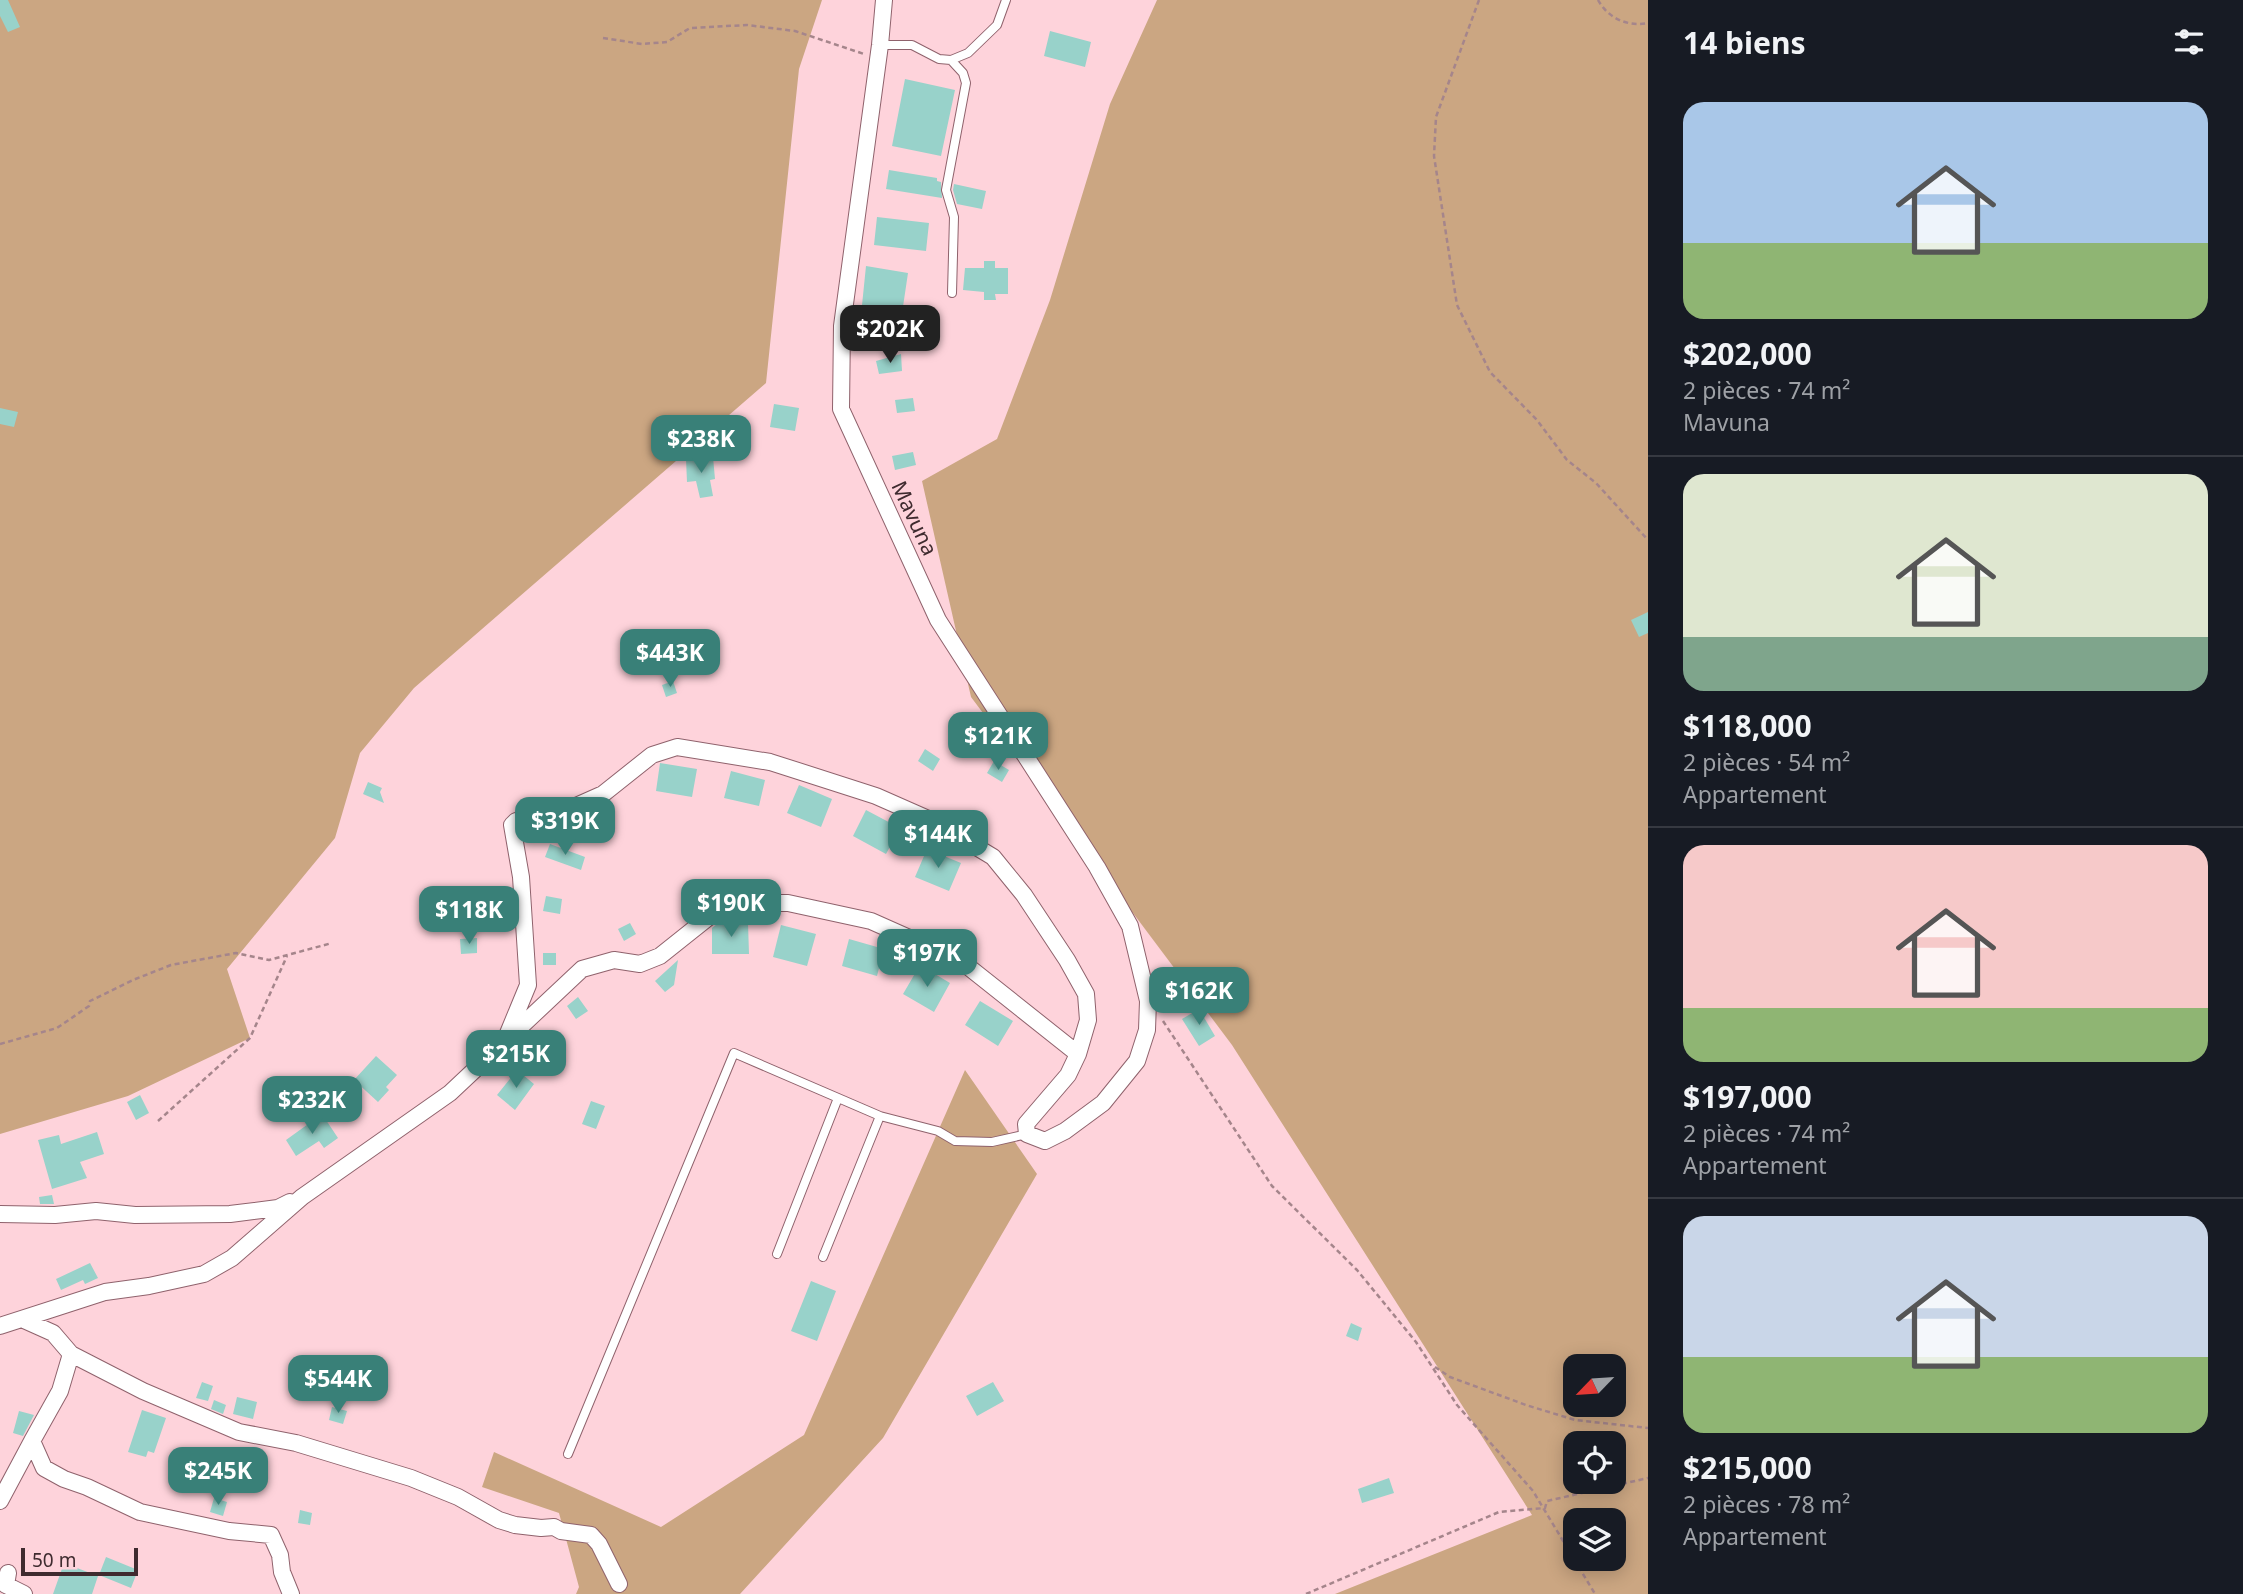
<!DOCTYPE html>
<html lang="fr">
<meta charset="utf-8">
<style>
body{margin:0;font-family:"Noto Sans",sans-serif;background:#20242c;color:#f1f3f6;height:100vh;display:flex;flex-direction:column;font-size:26px;white-space:nowrap}
*{box-sizing:border-box;margin:0}
p{font-size:23px;color:#9ea1a6}
.icon{flex:none;width:38px;height:38px;fill:none;stroke:currentColor;stroke-width:2;stroke-linecap:round;stroke-linejoin:round}
.map{position:relative;flex:1;overflow:hidden}
.sheet{display:flex;flex-direction:column;background:#171b24;width:595px}
.sheet>*{flex:none}
.needle{width:46px;rotate:245deg}
.fabs{position:absolute;left:1563px;top:1354px;display:grid;gap:14px}
.fabs a{display:grid;place-items:center;width:63px;height:63px;border-radius:14px;background:#171b24;box-shadow:0 4px 18px #0003;font-size:35px}
.scale{position:absolute;left:21px;bottom:18px;width:117px;box-sizing:border-box;padding-left:7px;border:4px solid #3f2b2f;border-top:0;font-size:19px;line-height:24px;white-space:nowrap;color:#3f2b2f;-webkit-text-stroke:5px #fed3db;paint-order:stroke}
.price{position:absolute;translate:-50% -60px;padding:0 16px;border-radius:14px;background:#398078;color:#fff;font-size:23px;line-height:46px;filter:drop-shadow(0 2px 4px #0008)}
.price::after{content:'';position:absolute;left:50%;top:42px;width:21px;height:16px;margin-left:-10px;background:inherit;clip-path:polygon(0 0,100% 0,50% 100%)}
.price.selected{background:#222;color:#fff}
ul{padding:0;list-style:none}
li{display:grid;align-content:center;gap:14px;height:371px;padding:0 35px}
li+li{border-top:2px solid #363941}
li span{display:grid;place-items:center;height:217px;border-radius:21px;color:#555}
li>.icon{margin-inline-start:auto}
span .icon{width:126px;height:126px;fill:#fffc;stroke-width:1}
li b{font-size:30px}
h2{display:flex;justify-content:space-between;align-items:center;height:84px;padding:0 35px;font-size:30px}
main{display:flex;flex:1;min-height:0}
.map>svg:first-child{display:block}
</style>
<main>
<div class="map">
<svg width="1648" height="1594" viewBox="0 0 1648 1594">
<rect width="100%" height="100%" fill="#fed3db"/>
<!-- green -->
<path fill="#cba682" fill-rule="evenodd" d="M0,0H822L799,69L766,383L414,688L360,753L335,838L227,969L250,1038L128,1096L0,1134Z
M1157,0H1648V1594H1335L1532,1515L1232,1045L971,697L922,481L997,439L1050,300L1110,104ZM1575,1367H1614V1405H1575ZM1575,1444H1614V1482H1575ZM1575,1521H1614V1559H1575Z
M965,1070L1037,1174L883,1438L740,1594H576L579,1587L559,1513L482,1487L494,1452L661,1527L804,1435Z"/>
<!-- building -->
<path fill="#98d2ca" d="M0,0H8L20,27L8,32L0,16Z
M1050,31L1091,42L1085,67L1044,56Z
M905,79L955,90L941,156L892,146Z
M889,170L937,178V181L941,182L942,198L886,189Z
M954,184L986,191L982,209L957,204L953,190Z
M877,217L929,223L926,251L874,245Z
M984,261H995V268H1008V294H995L996,300H984V292L963,290L965,268H984Z
M866,266L908,273L901,320L861,315Z
M901,354L902,371L879,374L876,361Z
M913,398L915,411L897,413L895,400Z
M774,404L799,408L795,431L770,427Z
M0,408L18,412L14,427L0,424Z
M913,452L916,465L895,470L892,456Z
M713,457L715,479L710,480L713,496L700,498L696,481L687,482L686,459Z
M1648,612V633L1639,637L1631,620Z
M673,681L677,693L666,697L662,685Z
M925,749L940,759L933,771L918,761Z
M994,761L1009,770L1002,782L987,773Z
M660,763L697,769L692,797L656,791Z
M731,771L765,780L759,806L724,798Z
M368,782L382,788L380,792L384,803L363,794Z
M799,785L832,799L821,827L787,813Z
M866,810L900,828L886,854L853,836Z
M550,844L585,857L581,870L545,857Z
M927,849L961,863L949,891L915,877Z
M546,896L562,899L560,914L543,911Z
M630,923L636,934L624,941L618,929Z
M748,923L749,954H712V928L717,924Z
M781,925L816,934L807,966L773,957Z
M477,938V953L461,954L460,939Z
M849,939L884,949L877,976L842,966Z
M543,953H556V965H543Z
M678,960L674,985L665,992L655,981Z
M920,965L950,983L934,1012L903,994Z
M578,997L588,1011L576,1019L567,1006Z
M980,1001L1013,1021L998,1046L965,1025Z
M1199,1009L1215,1036L1199,1046L1182,1019Z
M376,1056L397,1075L386,1087L389,1090L378,1102L354,1080Z
M517,1070L534,1084L515,1110L497,1095Z
M140,1095L149,1113L136,1120L127,1102Z
M591,1101L605,1106L596,1129L582,1124Z
M322,1114L338,1138L324,1148L319,1141L296,1156L286,1140Z
M97,1132L104,1154L80,1162L87,1178L52,1189L38,1140L59,1135L61,1144Z
M52,1195L54,1204H40L39,1197Z
M90,1263L98,1278L85,1284L83,1280L61,1290L56,1279Z
M811,1281L836,1291L817,1341L791,1331Z
M1351,1323L1362,1328L1358,1341L1346,1336Z
M202,1382L213,1386L208,1401L196,1398Z
M993,1382L1004,1401L977,1416L966,1396Z
M237,1397L257,1402L253,1419L233,1414Z
M214,1400L226,1405L223,1414L211,1409Z
M332,1407L347,1411L343,1424L329,1420Z
M142,1410L166,1418L154,1453L148,1451L146,1457L128,1452Z
M19,1411L34,1415L23,1436L13,1433Z
M1389,1478L1394,1493L1362,1503L1358,1489Z
M214,1498L227,1502L223,1516L210,1512Z
M300,1510L312,1513L310,1525L298,1523Z
M106,1557L138,1570L131,1588L99,1575Z
M64,1563L98,1576L92,1594H53Z"/>
<g fill="none" stroke-linecap="round" stroke-linejoin="round">
<!-- lane casing -->
<g stroke="#8f626c" stroke-width="10">
<path id="lane" d="M880,45H912L939,59L951,60L968,53L997,25L1006,0
M951,60L963,73L966,83L946,190L954,217L952,293
M777,1254L838,1098
M823,1257L880,1116L938,1131L955,1141L992,1142L1027,1134
M568,1454L734,1053L880,1116"/>
</g>
<!-- street casing -->
<g stroke="#8f626c" stroke-width="18">
<path id="street" d="M504,1043L528,985L521,877L512,825L516,821L567,810L603,794L652,755L677,747L770,762L876,796L935,822L993,857L1024,895L1067,960L1086,994L1088,1020L1078,1054L1068,1075L1026,1124L1027,1134L1045,1141L1065,1131L1103,1103L1137,1061L1147,1030L1148,1001L1130,926L1097,867L938,620L841,409L842,326L880,45L884,0
M0,1214L55,1215L96,1211L135,1215L230,1214L278,1208L290,1202
M24,1320L53,1333L71,1354L143,1391L239,1432L296,1443L411,1478L458,1497L499,1520L515,1525L541,1528L554,1527L561,1531L591,1535L599,1544L619,1584
M0,1326L105,1292L149,1286L204,1274L232,1258L302,1197L450,1093L582,969L614,960L640,964L660,956L719,909L740,903H788L871,921L961,961L1078,1054
M71,1354L60,1391L32,1441L44,1468L64,1479L87,1487L140,1512L229,1531L271,1535L280,1555L282,1572L291,1594
M0,1501L32,1441
M8,1573L6,1585L24,1594"/>
</g>
<!-- path -->
<path stroke="#a5858b" stroke-width="2.5" stroke-dasharray="5 3.5" stroke-linecap="butt" d="M1479,0L1436,117L1434,156L1457,305L1490,372L1537,420L1567,460L1596,483L1648,540
M1598,0C1608,18 1627,27 1648,23
M603,38L642,44L667,42L690,28L747,25L795,31L864,54
M1163,1021L1272,1186L1357,1270L1416,1342L1457,1405L1533,1491L1595,1594
M0,1044L57,1028L89,1006L90,1001L133,980L171,965L236,953L269,960L332,943
M158,1121L250,1038L287,956
M1435,1367L1450,1377L1526,1405L1575,1420L1648,1428
M1306,1594L1499,1512L1545,1508L1547,1501L1648,1478"/>
<!-- lane -->
<use href="#lane" stroke="#fff" stroke-width="8"/>
<!-- street -->
<use href="#street" stroke="#fff" stroke-width="16"/>
</g>
<g text-anchor="middle" dominant-baseline="central" stroke-width="5" stroke-linejoin="round" paint-order="stroke">
<!-- street labels -->
<g font-size="21" fill="#3f2b2f" stroke="#fed3db">
<text transform="translate(915 518) rotate(65)">Mavuna</text>
</g>
</g>
</svg>
<div class="fabs">
<a><svg class="needle" viewBox="-14 -14 28 28"><path d="M0-13l5 13h-10z" fill="#e53935"/><path d="M0 13l5-13h-10z" fill="#9ea1a6"/></svg></a>
<a><svg class="icon" aria-label="locate" viewBox="0 0 24 24"><circle cx="12" cy="12" r="6"/><path d="M12 2v4M12 18v4M2 12h4M18 12h4"/></svg></a>
<a><svg class="icon" aria-label="layers" viewBox="0 0 24 24"><path d="M12 4l9 5-9 5-9-5zM3 14l9 5 9-5"/></svg></a>
</div>
<div class="scale">50 m</div>
<b class="price selected" style="left:890px;top:365px">$202K</b>
<b class="price" style="left:701px;top:475px">$238K</b>
<b class="price" style="left:670px;top:689px">$443K</b>
<b class="price" style="left:998px;top:772px">$121K</b>
<b class="price" style="left:565px;top:857px">$319K</b>
<b class="price" style="left:938px;top:870px">$144K</b>
<b class="price" style="left:731px;top:939px">$190K</b>
<b class="price" style="left:469px;top:946px">$118K</b>
<b class="price" style="left:927px;top:989px">$197K</b>
<b class="price" style="left:1199px;top:1027px">$162K</b>
<b class="price" style="left:516px;top:1090px">$215K</b>
<b class="price" style="left:312px;top:1136px">$232K</b>
<b class="price" style="left:338px;top:1415px">$544K</b>
<b class="price" style="left:218px;top:1507px">$245K</b>
</div>
<section class="sheet">
<h2>14 biens<svg class="icon" aria-label="filters" viewBox="0 0 24 24"><path d="M4 7h16M4 17h16"/><circle cx="9" cy="7" r="2"/><circle cx="15" cy="17" r="2"/></svg></h2>
<ul>
<li><span style="background:linear-gradient(#a9c7e8 65%,#8fb573 0)"><svg class="icon" aria-label="home" viewBox="0 0 24 24"><path d="M3 11l9-7 9 7M6 9v11h12V9"/></svg></span><div><b>$202,000</b><p>2 pièces · 74 m²</p><p>Mavuna</p></div></li>
<li><span style="background:linear-gradient(#dfe7d0 75%,#7fa58c 0)"><svg class="icon" aria-label="home" viewBox="0 0 24 24"><path d="M3 11l9-7 9 7M6 9v11h12V9"/></svg></span><div><b>$118,000</b><p>2 pièces · 54 m²</p><p>Appartement</p></div></li>
<li><span style="background:linear-gradient(#f6c9c9 75%,#8fb573 0)"><svg class="icon" aria-label="home" viewBox="0 0 24 24"><path d="M3 11l9-7 9 7M6 9v11h12V9"/></svg></span><div><b>$197,000</b><p>2 pièces · 74 m²</p><p>Appartement</p></div></li>
<li><span style="background:linear-gradient(#c9d6e8 65%,#8fb573 0)"><svg class="icon" aria-label="home" viewBox="0 0 24 24"><path d="M3 11l9-7 9 7M6 9v11h12V9"/></svg></span><div><b>$215,000</b><p>2 pièces · 78 m²</p><p>Appartement</p></div></li>
</ul>
</section>
</main>
